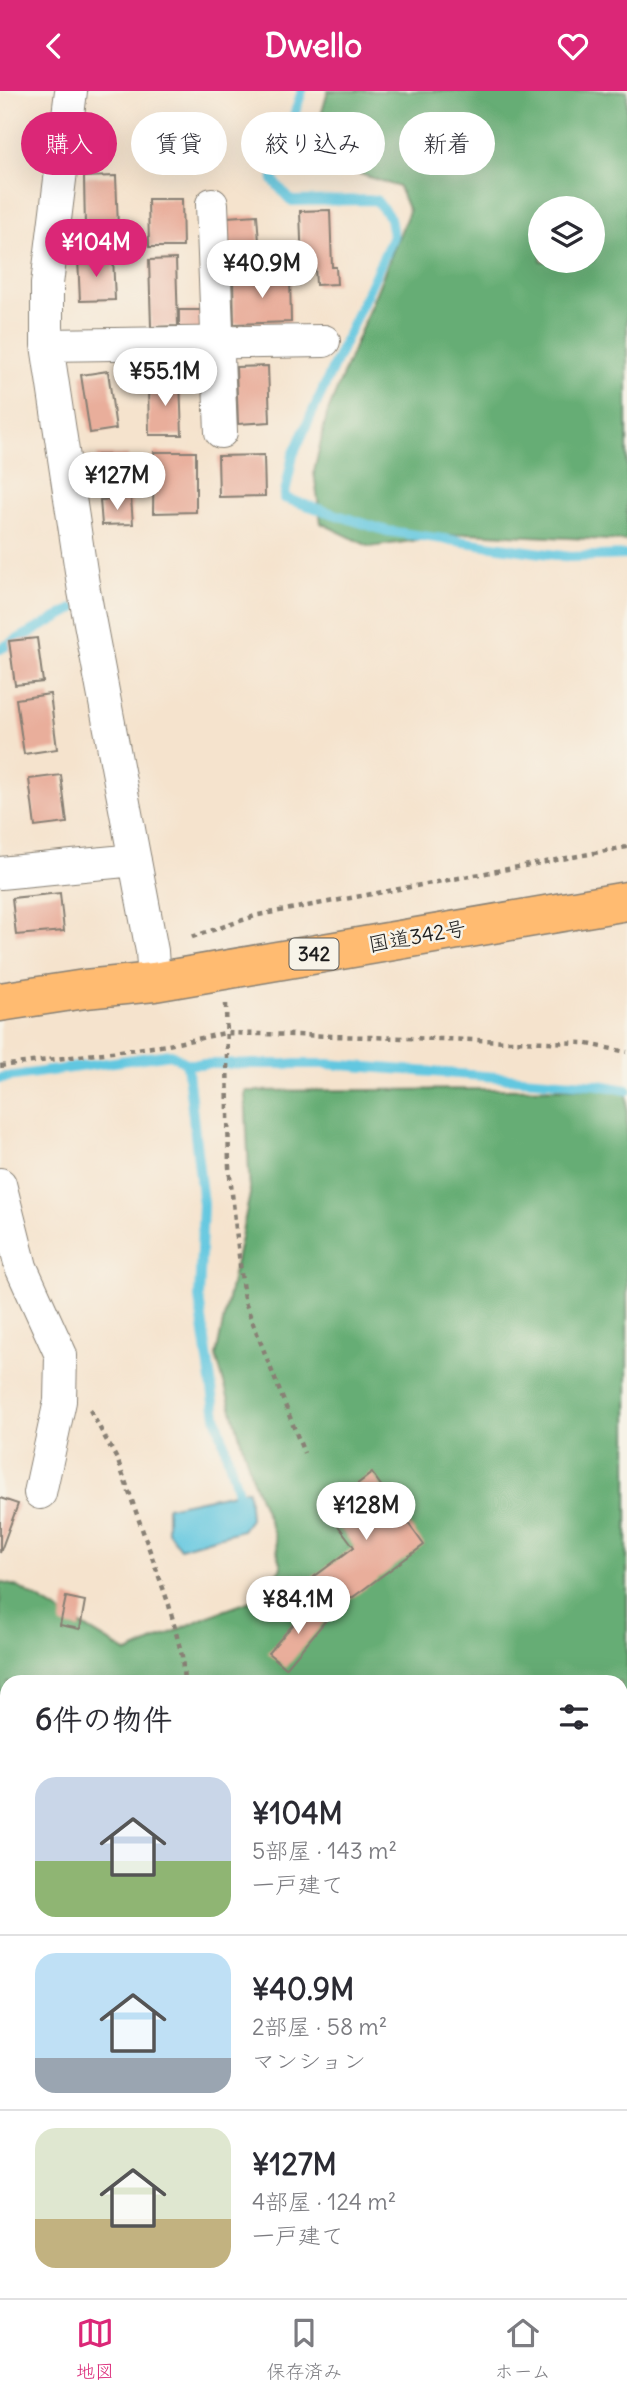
<!DOCTYPE html>
<html lang="ja">
<meta charset="utf-8">
<style>
body{margin:0;font-family:Delius,"Klee One",sans-serif;background:#f2f2f3;color:#2b2b33;height:100vh;display:flex;flex-direction:column;font-size:26px;white-space:nowrap}
*{box-sizing:border-box;margin:0}
p{font-size:23px;color:#7c7c81}
.icon{flex:none;width:38px;height:38px;fill:none;stroke:currentColor;stroke-width:2;stroke-linecap:round;stroke-linejoin:round}
.map{position:relative;flex:1;overflow:hidden}
.drawer{position:absolute;left:0px;top:1584px;width:628px;height:625px;display:flex;flex-direction:column;background:#fff;border-radius:21px 21px 0 0;box-shadow:0 7px 28px #0002}
.drawer>*{flex:none}
.banner{position:absolute;left:21px;top:21px;width:586px;height:63px;display:flex;gap:14px}
.fabs{position:absolute;left:528px;top:105px;display:grid;gap:14px}
.fabs a{display:grid;place-items:center;width:77px;height:77px;border-radius:50%;background:#fff;box-shadow:0 7px 28px #0002;font-size:35px}
.price{position:absolute;translate:-50% -60px;padding:0 16px;border-radius:24px;background:#fff;color:#222;font-size:23px;line-height:46px;filter:drop-shadow(0 2px 4px #0008)}
.price::after{content:'';position:absolute;left:50%;top:42px;width:21px;height:16px;margin-left:-10px;background:inherit;clip-path:polygon(0 0,100% 0,50% 100%)}
.price.active{background:#db2777;color:#fff}
ul{padding:0;list-style:none}
li{display:flex;align-items:center;gap:21px;height:175px;padding:0 35px}
li+li{border-top:2px solid #e1e1e2}
li span{display:grid;place-items:center;flex:none;width:196px;height:140px;border-radius:21px;color:#555}
li>.icon{margin-inline-start:auto}
span .icon{width:84px;height:84px;fill:#fffc;stroke-width:1}
li b{font-size:30px}
h2{display:flex;justify-content:space-between;align-items:center;height:84px;padding:0 35px;font-size:30px}
.pill{padding:0 24px;border-radius:32px;background:#fff;box-shadow:0 7px 28px #0002;font-size:24px;line-height:63px}
.pill.active{background:#db2777;color:#fff}
header{display:flex;justify-content:space-between;align-items:center;height:91px;padding:0 35px;background:#db2777;color:#fff;font-size:32px;font-weight:700}
.dock{display:flex;justify-content:space-around;align-items:center;height:98px;border-top:2px solid #e1e1e2;background:#fff;font-size:19px;color:#7c7c81}
.dock a{display:grid;justify-items:center;gap:4px}
.dock .active{color:#db2777}
.map>svg:first-child{display:block}
</style>
<header><svg class="icon" aria-label="back" viewBox="0 0 24 24"><path d="M15 5l-7 7 7 7"/></svg>Dwello<svg class="icon" aria-label="heart" viewBox="0 0 24 24"><path d="M12 20l-8-8c-3-5 5-10 8-4 3-6 11-1 8 4z"/></svg></header>
<div class="map">
<svg width="627" height="2207" viewBox="0 0 627 2207">
<rect width="100%" height="100%" fill="#f7f3e8"/>
<filter id="ink" filterUnits="userSpaceOnUse"><feTurbulence type="fractalNoise" baseFrequency=".0143" numOctaves="2"/><feDisplacementMap in="SourceGraphic" scale="14" xChannelSelector="R" yChannelSelector="G"/><feConvolveMatrix kernelMatrix="1 2 1 2 8 2 1 2 1" color-interpolation-filters="sRGB"/></filter>
<filter id="wash" filterUnits="userSpaceOnUse"><feTurbulence type="fractalNoise" baseFrequency=".00686" numOctaves="4" result="noise"/><feDisplacementMap in="SourceGraphic" scale="28" xChannelSelector="R" yChannelSelector="G"/><feGaussianBlur stdDeviation="1.57" result="paint"/><feColorMatrix in="noise" values="0 0 0 0 0 0 0 0 0 0 0 0 0 0 0 0 0 1.4 0 .05"/><feComposite in="paint" operator="in"/></filter>
<g filter="url(#wash)">
<rect width="100%" height="100%" fill="#f5e3cd"/>
<!-- forest -->
<path fill="#66ad74" stroke="#416448" stroke-width="2" fill-rule="evenodd" d="M328,0H627V450L468,442L370,456L321,432L314,381L327,323L409,120L399,96L309,66ZM541,117H593V170H541Z
M616,997L627,1001V2207H0V1491L18,1496L128,1562L206,1526L251,1510L281,1477L274,1443L252,1387L216,1265L250,1103L245,1000ZM7,1591H621V2202H7Z"/>
<!-- water -->
<path fill="#62c7e0" stroke="#3f727e" stroke-width="2" d="M248,1399L250,1428L242,1439L180,1457L167,1439V1416Z"/>
<g fill="none" stroke-linecap="round" stroke-linejoin="round">
<!-- stream -->
<path stroke="#62c7e0" stroke-width="10" d="M302,0L273,89L291,110L376,109L390,127L393,145L293,364L284,407L387,440L570,466L627,464
M0,558L73,518
M187,973L203,1113L199,1207L216,1325L238,1401
M0,987L171,963L187,973H328L599,994L627,999"/>
</g>
<g id="blocks">
<!-- building -->
<path fill="#e9ae9b" d="M116,85L118,136H85L84,86Z
M148,108H182L183,156H149Z
M330,119L332,176H336L337,193L316,194L315,176H302L300,120Z
M257,124L260,164L229,166L227,126Z
M113,166L115,209L80,210L78,167Z
M176,168L178,235L151,236L149,169Z
M290,185L291,231L234,233L233,187Z
M179,219H206V241L179,242Z
M268,275L270,331L238,333L236,276Z
M108,280L116,338L90,342L81,284Z
M180,289L182,344H149L148,290Z
M154,361H196V421L153,422Z
M97,364H128V400H96Z
M264,364L265,405L219,406L218,365Z
M131,407L133,433L102,434L100,409Z
M37,547L43,591L15,594L9,550Z
M50,603L57,658L24,663L16,608Z
M61,684L67,732L35,736L29,688Z
M60,802L64,840L16,844L12,807Z
M372,1382L424,1454L334,1520L311,1488L354,1456L325,1417Z
M0,1407L18,1413L0,1462Z
M66,1506L85,1510L80,1538L60,1534Z
M311,1513L328,1527L286,1577L268,1562Z"/>
</g>
</g>
<g filter="url(#ink)">
<use href="#blocks" fill-opacity="0" stroke="#888074" stroke-width="2"/>
<g fill="none" stroke-linecap="round" stroke-linejoin="round">
<!-- minor casing -->
<g stroke="#888074" stroke-width="34">
<path id="minor" d="M71,0L47,193V254L84,500L152,860L154,891
M212,113L221,341
M47,254L324,250
M0,782L135,769
M0,1093L21,1176L61,1264L60,1310L40,1402"/>
</g>
<!-- highway casing -->
<g stroke="#888074" stroke-width="41">
<path id="highway" d="M0,911L85,898L154,891L627,810"/>
</g>
<!-- path -->
<path stroke="#888074" stroke-width="4.5" stroke-dasharray="5 5" stroke-linecap="butt" d="M192,846L258,824L627,756
M226,913L229,1076L244,1209L304,1362
M0,975L168,954L225,942L583,952L627,961
M90,1319L118,1370L169,1514L182,1565L184,1591
M214,2202L215,2207"/>
<!-- minor -->
<use href="#minor" stroke="#fff" stroke-width="32"/>
<!-- highway -->
<use href="#highway" stroke="#ffbb71" stroke-width="38"/>
</g>
</g>
<g text-anchor="middle" dominant-baseline="central" stroke-width="5" stroke-linejoin="round" paint-order="stroke">
<!-- shield labels -->
<rect fill="#f7f3e8" stroke="#5e5c59" stroke-width="2" x="289.5" y="847.5" width="49" height="31" rx="5"/>
<g font-size="19" font-weight="bold" fill="#1c1c1c">
<text x="314" y="863">342</text>
</g>
<!-- street labels -->
<g font-size="21" fill="#1c1c1c" stroke="#f7f3e8">
<text transform="translate(417 845) rotate(-10)">国道342号</text>
</g>
</g>
</svg>
<div class="fabs">
<a><svg class="icon" aria-label="layers" viewBox="0 0 24 24"><path d="M12 4l9 5-9 5-9-5zM3 14l9 5 9-5"/></svg></a>
</div>
<b class="price active" style="left:96px;top:188px">¥104M</b>
<b class="price" style="left:262px;top:209px">¥40.9M</b>
<b class="price" style="left:165px;top:317px">¥55.1M</b>
<b class="price" style="left:117px;top:421px">¥127M</b>
<b class="price" style="left:366px;top:1451px">¥128M</b>
<b class="price" style="left:298px;top:1545px">¥84.1M</b>
<div class="banner">
<a class="pill active">購入</a>
<a class="pill">賃貸</a>
<a class="pill">絞り込み</a>
<a class="pill">新着</a>
</div>
<section class="drawer">
<h2>6件の物件<svg class="icon" aria-label="filters" viewBox="0 0 24 24"><path d="M4 7h16M4 17h16"/><circle cx="9" cy="7" r="2"/><circle cx="15" cy="17" r="2"/></svg></h2>
<ul>
<li><span style="background:linear-gradient(#c9d6e8 60%,#8fb573 0)"><svg class="icon" aria-label="home" viewBox="0 0 24 24"><path d="M3 11l9-7 9 7M6 9v11h12V9"/></svg></span><div><b>¥104M</b><p>5部屋 · 143 m²</p><p>一戸建て</p></div></li>
<li><span style="background:linear-gradient(#bfe0f5 75%,#9aa5b1 0)"><svg class="icon" aria-label="home" viewBox="0 0 24 24"><path d="M3 11l9-7 9 7M6 9v11h12V9"/></svg></span><div><b>¥40.9M</b><p>2部屋 · 58 m²</p><p>マンション</p></div></li>
<li><span style="background:linear-gradient(#dfe7d0 65%,#c2b280 0)"><svg class="icon" aria-label="home" viewBox="0 0 24 24"><path d="M3 11l9-7 9 7M6 9v11h12V9"/></svg></span><div><b>¥127M</b><p>4部屋 · 124 m²</p><p>一戸建て</p></div></li>
</ul>
</section>
</div>
<nav class="dock">
<a class="active"><svg class="icon" aria-label="map" viewBox="0 0 24 24"><path d="M3 6l6-2 6 2 6-2v14l-6 2-6-2-6 2zM9 4v14M15 6v14"/></svg>地図</a>
<a><svg class="icon" aria-label="saved" viewBox="0 0 24 24"><path d="M7 4h10v16l-5-4-5 4z"/></svg>保存済み</a>
<a><svg class="icon" aria-label="home" viewBox="0 0 24 24"><path d="M3 11l9-7 9 7M6 9v11h12V9"/></svg>ホーム</a>
</nav>
